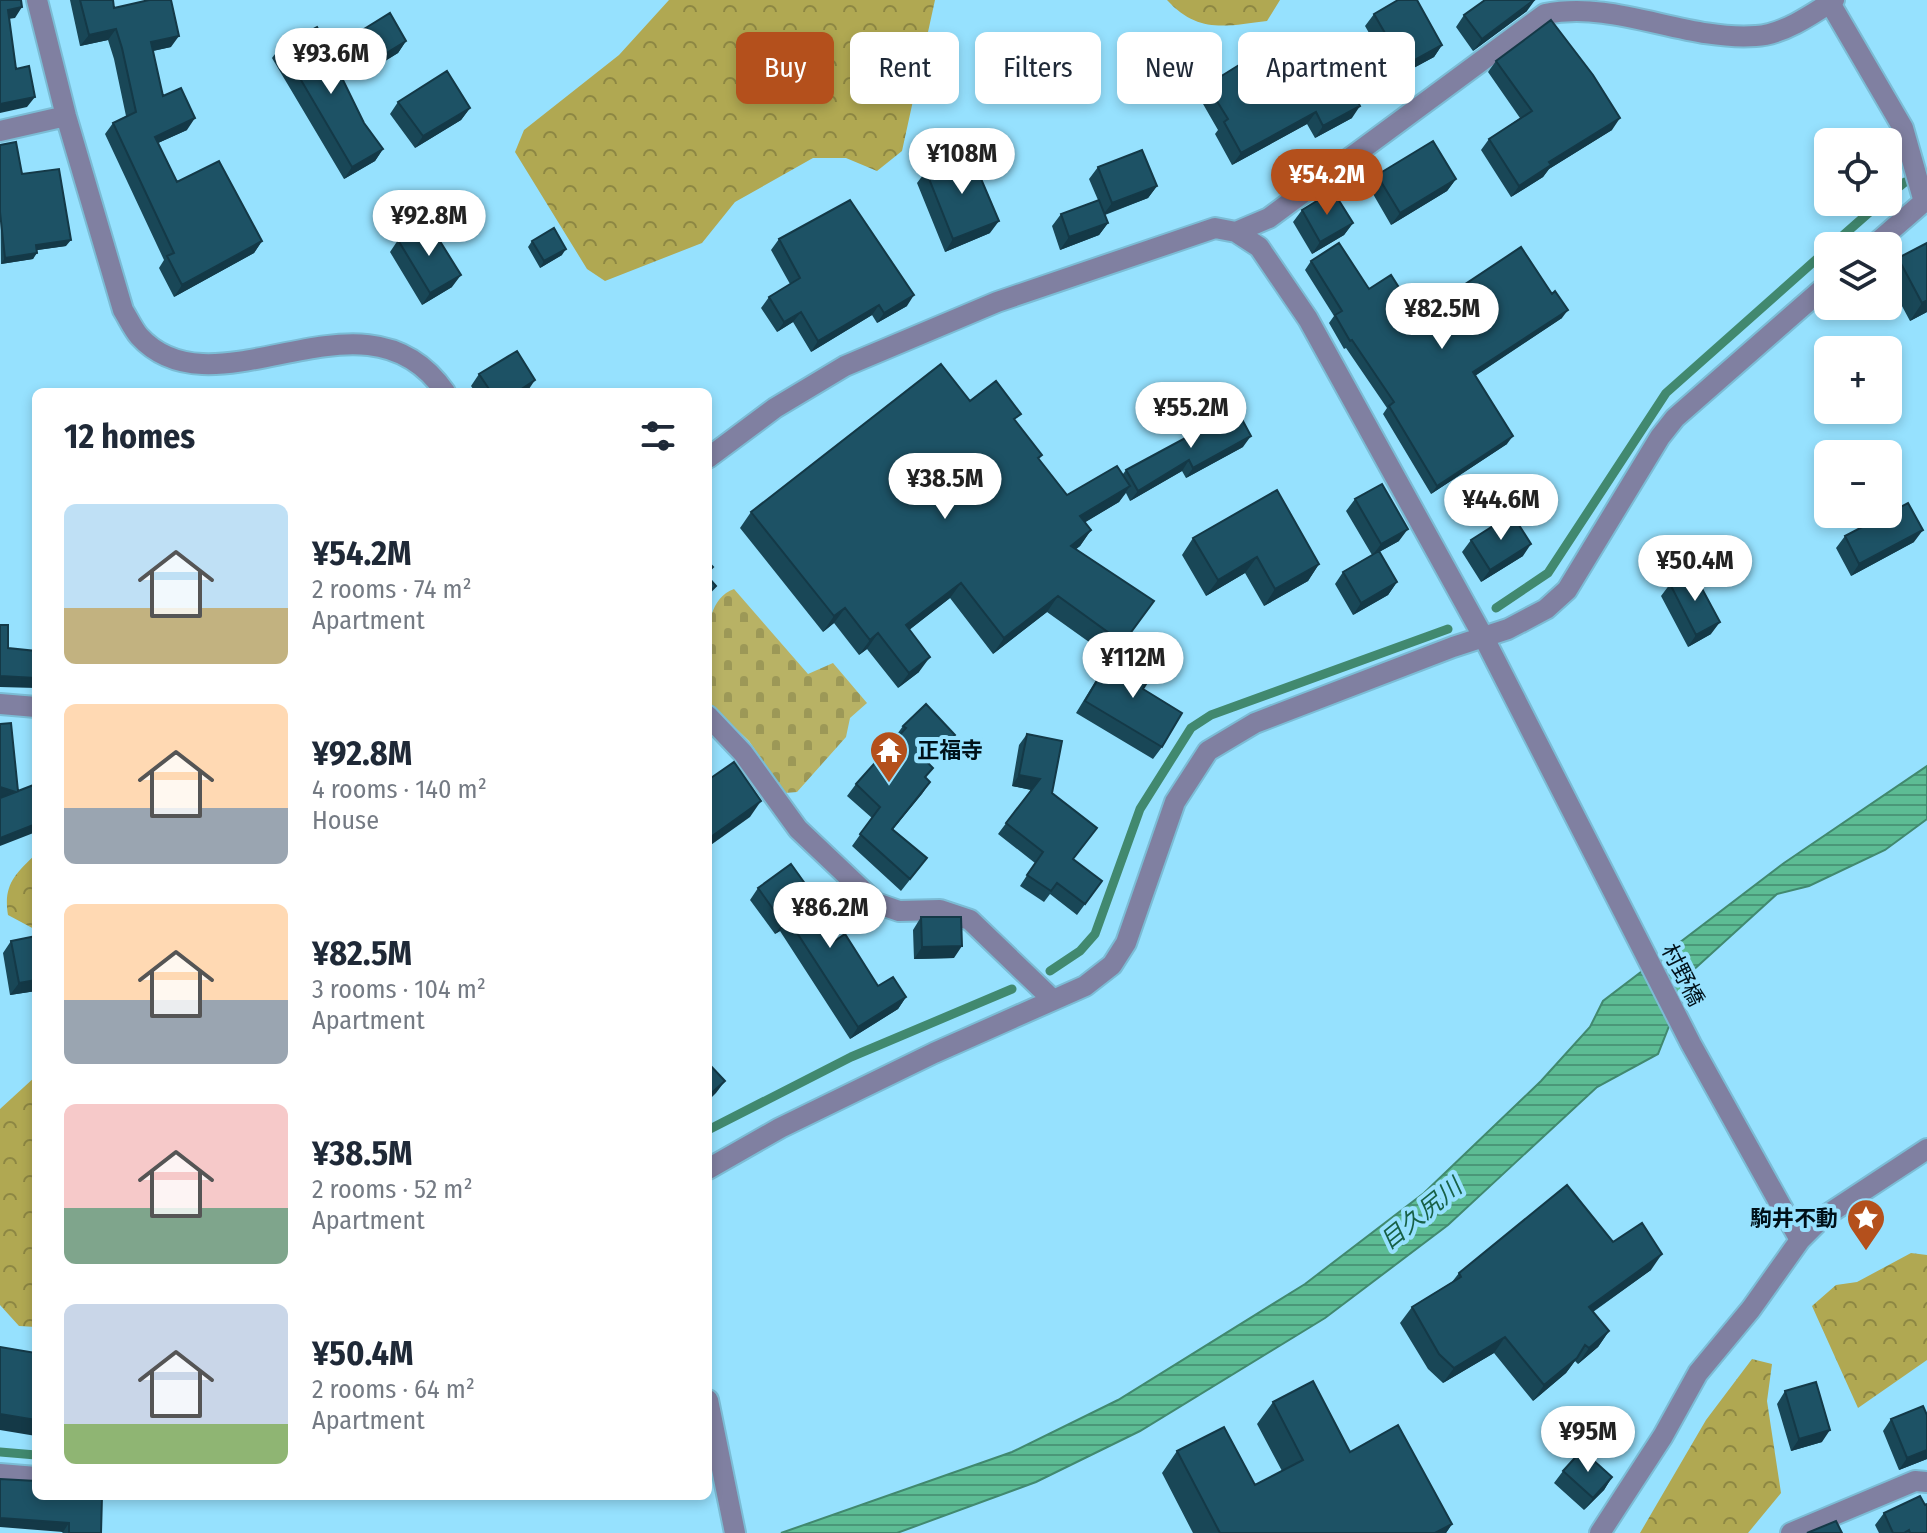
<!DOCTYPE html>
<meta charset="utf-8">
<style>
body{margin:0;font-family:"Fira Sans Condensed","Noto Sans JP",sans-serif;background:#f6f6f7;color:#1f2937;height:100vh;display:flex;flex-direction:column;font-size:30px;white-space:nowrap}
*{box-sizing:border-box;margin:0}
p{font-size:26px;color:#747a83}
.icon{flex:none;width:44px;height:44px;fill:none;stroke:currentColor;stroke-width:2;stroke-linecap:round;stroke-linejoin:round}
.map{position:relative;flex:1;overflow:hidden}
.details{position:absolute;left:32px;top:388px;width:680px;height:1112px;display:flex;flex-direction:column;background:#fff;border-radius:12px;box-shadow:0 4px 12px #0003}
.details>*{flex:none}
.banner{position:absolute;left:736px;top:32px;width:760px;height:72px;display:flex;gap:16px}
.tools{position:absolute;left:1814px;top:128px;display:grid;gap:16px}
.tools a{display:grid;place-items:center;width:88px;height:88px;border-radius:12px;background:#fff;box-shadow:0 4px 12px #0003;font-size:40px}
.price{position:absolute;translate:-50% -68px;padding:0 18px;border-radius:28px;background:#fff;color:#222;font-size:26px;line-height:52px;filter:drop-shadow(0 2px 4px #0008)}
.price::after{content:'';position:absolute;left:50%;top:48px;width:24px;height:18px;margin-left:-12px;background:inherit;clip-path:polygon(0 0,100% 0,50% 100%)}
.price.active{background:#b4501c;color:#fff}
ul{padding:0;list-style:none}
li{display:flex;align-items:center;gap:24px;height:200px;padding:0 32px}
li span{display:grid;place-items:center;flex:none;width:224px;height:160px;border-radius:12px;color:#555}
li>.icon{margin-inline-start:auto}
span .icon{width:96px;height:96px;fill:#fffc;stroke-width:1}
li b{font-size:34px}
h2{display:flex;justify-content:space-between;align-items:center;height:96px;padding:0 32px;font-size:34px}
.chip{padding:0 28px;border-radius:12px;background:#fff;box-shadow:0 4px 12px #0003;font-size:28px;line-height:72px}
.chip.active{background:#b4501c;color:#fff}
.map>svg:first-child{display:block}
</style>
<div class="map">
<svg width="1927" height="1533" viewBox="0 0 1927 1533">
<defs>
<pattern id="forest-crowns" width="20" height="18" patternUnits="userSpaceOnUse" patternTransform="scale(2)"><rect width="20" height="18" fill="#b0a852"/><path d="M2 6a3 3 0 1 1 6 0M12 15a3 3 0 1 1 6 0" fill="none" stroke="#8d8743"/></pattern>
<pattern id="cemetery-stones" width="16" height="16" patternUnits="userSpaceOnUse" patternTransform="scale(2)"><rect width="16" height="16" fill="#b8b265"/><path d="M2 7V4a2 2 0 0 1 4 0v3zM10 15v-3a2 2 0 0 1 4 0v3z" fill="#9c9857"/></pattern>
<pattern id="water-rules" width="6" height="5" patternUnits="userSpaceOnUse" patternTransform="scale(2)"><rect width="6" height="5" fill="#5dbc94"/><path d="M0 2.5h6" fill="none" stroke="#4a9778"/></pattern>
</defs>
<rect width="100%" height="100%" fill="#96e1fe"/>
<!-- forest -->
<path fill="url(#forest-crowns)" d="M669,0H935L902,151L877,171L846,158H813L735,202L702,243L605,281L587,269L515,152L524,130L619,55Z
M1167,0H1280L1267,21C1226,26 1198,34 1167,0Z
M36,854V930L8,915C3,885 15,874 36,854Z
M36,1076V1327L19,1326L0,1305V1109Z
M1911,1253L1927,1255V1360L1858,1408L1812,1306L1836,1285L1857,1282Z
M1752,1359L1772,1364L1767,1401L1781,1493L1748,1533H1640L1706,1420Z"/>
<!-- cemetery -->
<path fill="url(#cemetery-stones)" d="M734,589L808,674L833,663L867,703L850,718L846,737L797,792L785,793L749,741L708,702C708,670 697,602 734,589Z"/>
<!-- water -->
<path fill="url(#water-rules)" stroke="#41896f" stroke-width="2" d="M1927,766V819L1885,850L1809,886L1777,894L1690,973L1658,1054L1597,1087L1448,1225L1325,1318L1140,1431L1036,1482L897,1533H781L1012,1452L1118,1400L1305,1284L1424,1193L1541,1081L1590,1027L1603,1001L1784,863Z"/>
<g fill="none" stroke-linecap="round" stroke-linejoin="round">
<!-- stream -->
<path stroke="#41896f" stroke-width="9" d="M1888,196L1905,182
M1831,246L1881,202
M1496,608L1548,573L1666,393L1828,249
M1050,971L1080,951L1095,934L1140,809L1191,728L1211,715L1448,629
M708,1130L851,1057L1012,989
M0,1452L36,1455"/>
<!-- minor casing -->
<g stroke="#7bbcd5" stroke-width="24">
<path id="minor" d="M37,0L66,116L123,310C128,318 133,329 139,336C216,421 365,275 445,392
M1830,3L1903,128L1924,202
M0,131L66,116
M1236,232L1269,218L1545,14C1617,0 1684,41 1756,36C1782,35 1813,14 1834,0
M1873,246L1927,199
M708,458L775,408L845,366L997,302L1215,228L1236,232L1259,247L1308,319L1484,638L1691,1044L1800,1240
M0,704L36,707
M708,716L743,753L798,829L876,903L899,911L940,910L970,920L1052,999
M708,1169L780,1128L934,1053L1085,986L1112,965L1126,943L1175,802L1208,751L1255,723L1453,647L1508,629L1546,609L1567,590L1660,437L1675,418L1828,284
M708,1400L735,1533
M0,1474L36,1477
M1600,1533L1663,1436L1698,1373L1751,1309L1800,1240L1822,1218L1927,1149
M1791,1533L1915,1481L1927,1482"/>
</g>
<!-- minor -->
<use href="#minor" stroke="#8080a1" stroke-width="20"/>
</g>
<!-- wall -->
<path fill="#194757" d="M70,0H113L114,8L171,47L153,51L163,96L187,130L158,143L177,182L262,241L254,253L174,297L159,268L164,260L105,134L113,123L126,116L114,59L108,40L80,46Z
M1527,11L1473,51L1456,27L1464,15Z
M1374,14L1442,45L1434,57L1395,78L1365,26Z
M364,29L406,41L398,53L372,69L355,41Z
M281,46L364,123L383,149L375,161L344,179L272,58Z
M1496,61L1612,130L1549,169L1543,177L1511,197L1481,150L1489,139L1520,118L1488,72Z
M1207,85L1266,90L1352,118L1315,138L1307,124L1232,165L1215,134L1218,130L1199,97Z
M398,102L470,108L461,120L415,148L390,114Z
M0,145L22,174L66,246L37,250L33,259L1,264Z
M1098,167L1157,186L1148,198L1105,215L1108,223L1099,235L1060,250L1052,226L1061,214L1098,200L1089,179Z
M926,171L990,233L945,252L917,183Z
M1377,175L1456,179L1447,191L1391,225L1369,187Z
M1302,210L1353,223L1344,235L1312,254L1293,222Z
M779,239L907,306L877,323L872,315L811,352L793,322L777,332L761,308L769,297L790,284L771,250Z
M398,240L452,287L422,305L390,252Z
M532,241L562,255L540,268L528,247Z
M1927,243V312L1910,321L1888,280V272L1898,258Z
M1311,261L1369,289L1417,316L1562,318L1475,376L1507,444L1431,494L1383,414L1387,408L1346,348L1344,349L1329,323L1334,316L1305,270Z
M479,374L527,392H475L471,386Z
M970,401L1016,422L1042,455L1039,459L1067,495L1123,474L1126,470L1243,447L1186,478L1182,471L1130,501L1126,493L1119,502L1085,522L1091,530L1080,546L1076,549L1154,601L1116,653L1143,689L1162,747L1153,759L1076,713L1110,657L1047,612L993,654L950,598L909,630L919,672L898,688L867,649L859,655L834,623L823,632L740,528L751,512Z
M1355,499L1399,541L1379,552L1397,582L1388,595L1353,615L1335,584L1343,572L1372,555L1346,511Z
M1845,536L1914,542L1851,576L1836,548Z
M1193,538L1319,564L1308,581L1264,606L1245,573L1206,596L1182,555Z
M1471,540L1523,556L1481,582L1462,552Z
M1670,584L1711,634L1688,647L1661,596Z
M903,726L947,747L929,764L926,778L930,782L893,829L927,858L901,891L852,846L872,818L847,796L856,784L896,739L895,737Z
M1027,734L1052,793L1073,859L1094,892L1077,915L1050,894L1044,902L1020,886L1035,863L998,834L1031,790L1012,786L1019,745Z
M758,888L816,899L810,908L830,944L878,986L906,997L898,1009L850,1039L780,931L775,934L750,900Z
M921,917L954,958L914,959L913,930Z
M36,936V991L10,995L3,953L11,941Z
M1613,1242L1651,1270L1593,1312L1609,1331L1598,1347L1578,1364L1575,1361L1566,1373L1533,1401L1494,1353L1443,1383L1428,1369L1400,1323L1412,1307L1452,1282L1459,1273Z
M1785,1391L1822,1442L1791,1451L1777,1404Z
M1273,1402L1350,1452L1452,1524L1446,1533H1193L1162,1473L1177,1451L1255,1485L1282,1471L1257,1424Z
M1927,1415V1459L1899,1470L1883,1431L1891,1419Z
M1563,1471L1612,1477L1604,1490L1584,1510L1554,1483Z
M0,1479L101,1533H63Z
M1925,1505L1927,1533H1879L1875,1525L1884,1513Z"/>
<!-- shaded-wall -->
<path fill="#143947" d="M1535,0L1527,11L1473,51L1482,39Z
M22,7L15,18L1,20L8,10Z
M116,29L108,40L80,46L89,35Z
M179,36L171,47L143,53L151,42Z
M406,41L398,53L372,69L380,57Z
M1442,45L1434,57L1395,78L1404,66Z
M35,97L27,107L0,113V104Z
M1360,106L1352,118L1315,138L1323,126Z
M470,108L461,120L415,148L423,136Z
M1316,112L1307,124L1232,165L1241,153Z
M195,118L187,130L147,148L155,137Z
M1620,118L1612,130L1549,169L1543,177L1511,197L1519,186L1549,162Z
M383,149L375,161L344,179L352,167Z
M1456,179L1447,191L1391,225L1400,213Z
M1157,186L1148,198L1103,215L1112,203Z
M999,221L990,233L945,252L953,239Z
M1108,223L1099,235L1060,250L1069,237Z
M1353,223L1344,235L1312,254L1320,242Z
M71,240L66,246L31,251L36,245Z
M262,241L254,253L174,297L182,285Z
M566,249L562,255L540,268L544,261Z
M37,253L33,259L1,264L5,258Z
M461,275L452,287L422,305L430,293Z
M914,295L907,306L877,323L884,313Z
M1927,300V312L1910,321L1922,303Z
M879,305L872,315L811,352L818,341Z
M1568,310L1562,318L1467,381L1473,372Z
M801,312L793,322L777,332L784,322Z
M535,380L527,392H517Z
M1251,436L1243,447L1186,478L1193,468Z
M1513,436L1507,444L1431,494L1437,486Z
M1189,460L1182,471L1130,501L1138,491Z
M1130,486L1119,502L1069,532L1080,516Z
M1408,529L1399,541L1372,556L1381,544Z
M1091,530L1080,546L1060,562L1071,546Z
M1923,530L1914,542L1851,576L1859,564Z
M1531,544L1523,556L1481,582L1490,570Z
M1257,557L1245,573L1206,596L1218,580Z
M1319,564L1308,581L1264,606L1275,589Z
M1397,582L1388,595L1353,615L1361,603Z
M961,583L950,598L895,641L906,625Z
M1058,596L1047,612L993,654L1004,638Z
M845,608L834,623L823,632L834,616Z
M1720,622L1711,634L1688,647L1696,635Z
M878,633L867,649L859,655L870,640Z
M930,657L919,672L898,688L909,673Z
M0,676L36,678V688L0,687Z
M955,735L947,747L919,774L927,762Z
M1019,775L1040,779L1032,790L1012,786Z
M930,782L922,794L884,840L892,829Z
M0,787L16,792L0,801Z
M761,801L750,817L708,847V839Z
M36,824V832L0,846V838Z
M788,919L780,931L775,934L783,923Z
M962,946L954,958L914,959L922,947Z
M36,980V991L10,995L19,983Z
M906,997L898,1009L850,1039L858,1027Z
M725,1081L716,1093L708,1101V1096Z
M1662,1254L1651,1270L1578,1322L1589,1307Z
M1609,1331L1598,1347L1578,1364L1589,1348Z
M1505,1337L1494,1353L1443,1383L1454,1368Z
M1577,1358L1566,1373L1533,1401L1544,1385Z
M0,1414L36,1420V1436L0,1430Z
M1830,1430L1822,1442L1791,1451L1799,1439Z
M1927,1450V1459L1899,1470L1907,1458Z
M1612,1477L1604,1490L1584,1510L1593,1498Z
M0,1518L69,1523L63,1532L0,1527Z
M1452,1524L1446,1533H1435Z"/>
<!-- building -->
<path fill="#1d5265" stroke="#143947" stroke-width="2" d="M0,0H21L22,7L8,10L16,69L29,66L35,97L0,104Z
M80,0H113L114,8L149,0H171L179,36L151,42L163,96L181,88L195,118L155,137L177,182L219,161L262,241L182,285L167,256L174,253L113,123L136,112L122,48L116,29L89,35Z
M1398,0H1417L1442,45L1404,66L1374,14Z
M1485,0H1534L1482,39L1464,15Z
M390,13L406,41L380,57L364,29Z
M1551,20L1593,75L1620,118L1549,162L1551,165L1519,186L1489,139L1532,111L1496,61Z
M317,27L364,123L383,149L352,167L281,46Z
M1333,54L1360,106L1323,126L1316,112L1241,153L1224,122L1228,119L1207,85L1247,60L1266,90Z
M447,71L470,108L423,136L398,102Z
M1433,141L1456,179L1400,213L1377,175Z
M16,142L22,174L59,169L71,240L36,245L37,253L5,258L0,212V145Z
M1142,150L1157,186L1112,203L1098,167Z
M970,153L999,221L953,239L926,171Z
M1333,191L1353,223L1320,242L1302,210Z
M850,200L914,295L884,313L879,305L818,341L801,312L784,322L769,297L800,278L779,239Z
M1099,200L1108,223L1069,237L1061,214Z
M428,222L461,275L430,293L398,240Z
M554,228L566,249L544,261L532,241Z
M1339,243L1369,289L1391,275L1417,316L1521,247L1552,294L1555,291L1568,310L1473,372L1513,436L1437,486L1389,406L1394,402L1352,340L1350,341L1335,315L1342,311L1311,261Z
M1927,243V300L1922,303L1898,258Z
M517,351L535,380L517,392H491L479,374Z
M941,364L970,401L996,381L1021,414L1014,419L1042,455L1038,458L1067,495L1117,466L1130,486L1080,516L1091,530L1071,546L1154,601L1123,643L1058,596L1004,638L961,583L906,625L930,657L909,673L878,633L870,640L845,608L834,616L751,512Z
M1237,410L1251,436L1193,468L1189,460L1138,491L1126,470Z
M1382,484L1408,529L1381,544L1355,499Z
M1277,490L1319,564L1275,589L1257,557L1218,580L1193,538Z
M1908,503L1923,530L1859,564L1845,536Z
M1512,514L1531,544L1490,570L1471,540Z
M1379,551L1397,582L1361,603L1343,572Z
M708,562L713,567L708,572Z
M1693,572L1720,622L1696,635L1670,584Z
M708,577L716,586L708,594Z
M0,625H8V648L36,651V678L0,676Z
M1114,652L1152,674L1143,689L1182,713L1162,747L1085,701Z
M926,704L955,735L927,762L933,768L925,777L930,782L892,829L927,858L910,879L860,834L880,807L856,784L906,728L903,726Z
M11,723L18,791L36,784V824L0,838V798L16,792L0,787V724Z
M1027,734L1062,741L1052,793L1097,828L1073,859L1102,881L1085,904L1057,883L1051,891L1027,875L1043,852L1006,823L1040,779L1019,775Z
M734,762L761,801L708,839V780Z
M791,864L816,899L808,905L830,944L845,934L878,986L893,977L906,997L858,1027L788,919L783,923L758,888Z
M921,917H961L962,946L922,947Z
M36,936V980L19,983L11,941Z
M708,1063L725,1081L708,1096Z
M1567,1185L1613,1242L1642,1223L1662,1254L1589,1307L1609,1331L1589,1348L1585,1345L1577,1358L1544,1385L1505,1337L1454,1368L1439,1354L1412,1307L1461,1277L1459,1273Z
M0,1347L36,1353V1420L0,1414Z
M1313,1381L1350,1452L1398,1425L1452,1524L1435,1533H1220L1177,1451L1224,1427L1255,1485L1303,1460L1273,1402Z
M1816,1382L1830,1430L1799,1439L1785,1391Z
M1923,1406L1927,1415V1450L1907,1458L1891,1419Z
M1582,1450L1612,1477L1593,1498L1563,1471Z
M0,1479L36,1481V1496H102L101,1533H69V1523L0,1518Z
M1920,1496L1925,1505L1927,1504V1533H1910L1909,1530L1904,1533H1893L1884,1513Z
M1836,1521L1842,1533H1807Z"/>
<!-- icons -->
<defs>
<g id="temple-pin" transform="scale(2)"><path d="M0 17L-7.5 6A9.5 9.5 0 1 1 7.5 6Z" fill="#b4501c" stroke="#96e1fe"/><path d="M0-6L5-2H3V0L6.5 2.5H4V6H1.5V3h-3V6H-4V2.5H-6.5L-3 0V-2H-5Z" fill="#fff"/></g>
<g id="sight-pin" transform="scale(2)"><path d="M0 17L-7.5 6A9.5 9.5 0 1 1 7.5 6Z" fill="#b4501c" stroke="#96e1fe"/><path d="M0-6L1.8-2.2L6-1.7L2.9 1.2L3.7 5.4L0 3.3L-3.7 5.4L-2.9 1.2L-6-1.7L-1.8-2.2Z" fill="#fff"/></g>
</defs>
<g fill-rule="evenodd">
<use href="#temple-pin" x="889" y="750"/>
<use href="#sight-pin" x="1866" y="1218"/>
</g>
<g text-anchor="middle" dominant-baseline="central" stroke-width="8" stroke-linejoin="round" paint-order="stroke">
<!-- poi labels -->
<g font-size="22" font-weight="bold" fill="#001119" stroke="#96e1fe" text-anchor="start">
<text x="917" y="750">正福寺</text>
<text x="1838" y="1218" text-anchor="end">駒井不動</text>
</g>
<!-- street labels -->
<g font-size="22" fill="#001119" stroke="#96e1fe">
<text transform="translate(1683 975) rotate(63)">村野橋</text>
</g>
<!-- water labels -->
<g font-size="24" font-style="italic" fill="#186147" stroke="#96e1fe">
<text transform="translate(1421 1214) rotate(-39)">目久尻川</text>
</g>
</g>
</svg>
<div class="tools">
<a><svg class="icon" aria-label="locate" viewBox="0 0 24 24"><circle cx="12" cy="12" r="6"/><path d="M12 2v4M12 18v4M2 12h4M18 12h4"/></svg></a>
<a><svg class="icon" aria-label="layers" viewBox="0 0 24 24"><path d="M12 4l9 5-9 5-9-5zM3 14l9 5 9-5"/></svg></a>
<a>+</a>
<a>−</a>
</div>
<b class="price" style="left:331px;top:96px">¥93.6M</b>
<b class="price" style="left:962px;top:196px">¥108M</b>
<b class="price active" style="left:1327px;top:217px">¥54.2M</b>
<b class="price" style="left:429px;top:258px">¥92.8M</b>
<b class="price" style="left:1442px;top:351px">¥82.5M</b>
<b class="price" style="left:1191px;top:450px">¥55.2M</b>
<b class="price" style="left:945px;top:521px">¥38.5M</b>
<b class="price" style="left:1501px;top:542px">¥44.6M</b>
<b class="price" style="left:1695px;top:603px">¥50.4M</b>
<b class="price" style="left:1133px;top:700px">¥112M</b>
<b class="price" style="left:830px;top:950px">¥86.2M</b>
<b class="price" style="left:1588px;top:1474px">¥95M</b>
<div class="banner">
<a class="chip active">Buy</a>
<a class="chip">Rent</a>
<a class="chip">Filters</a>
<a class="chip">New</a>
<a class="chip">Apartment</a>
</div>
<section class="details">
<h2>12 homes<svg class="icon" aria-label="filters" viewBox="0 0 24 24"><path d="M4 7h16M4 17h16"/><circle cx="9" cy="7" r="2"/><circle cx="15" cy="17" r="2"/></svg></h2>
<ul>
<li><span style="background:linear-gradient(#bfe0f5 65%,#c2b280 0)"><svg class="icon" aria-label="home" viewBox="0 0 24 24"><path d="M3 11l9-7 9 7M6 9v11h12V9"/></svg></span><div><b>¥54.2M</b><p>2 rooms · 74 m²</p><p>Apartment</p></div></li>
<li><span style="background:linear-gradient(#ffd9b3 65%,#9aa5b1 0)"><svg class="icon" aria-label="home" viewBox="0 0 24 24"><path d="M3 11l9-7 9 7M6 9v11h12V9"/></svg></span><div><b>¥92.8M</b><p>4 rooms · 140 m²</p><p>House</p></div></li>
<li><span style="background:linear-gradient(#ffd9b3 60%,#9aa5b1 0)"><svg class="icon" aria-label="home" viewBox="0 0 24 24"><path d="M3 11l9-7 9 7M6 9v11h12V9"/></svg></span><div><b>¥82.5M</b><p>3 rooms · 104 m²</p><p>Apartment</p></div></li>
<li><span style="background:linear-gradient(#f6c9c9 65%,#7fa58c 0)"><svg class="icon" aria-label="home" viewBox="0 0 24 24"><path d="M3 11l9-7 9 7M6 9v11h12V9"/></svg></span><div><b>¥38.5M</b><p>2 rooms · 52 m²</p><p>Apartment</p></div></li>
<li><span style="background:linear-gradient(#c9d6e8 75%,#8fb573 0)"><svg class="icon" aria-label="home" viewBox="0 0 24 24"><path d="M3 11l9-7 9 7M6 9v11h12V9"/></svg></span><div><b>¥50.4M</b><p>2 rooms · 64 m²</p><p>Apartment</p></div></li>
</ul>
</section>
</div>
